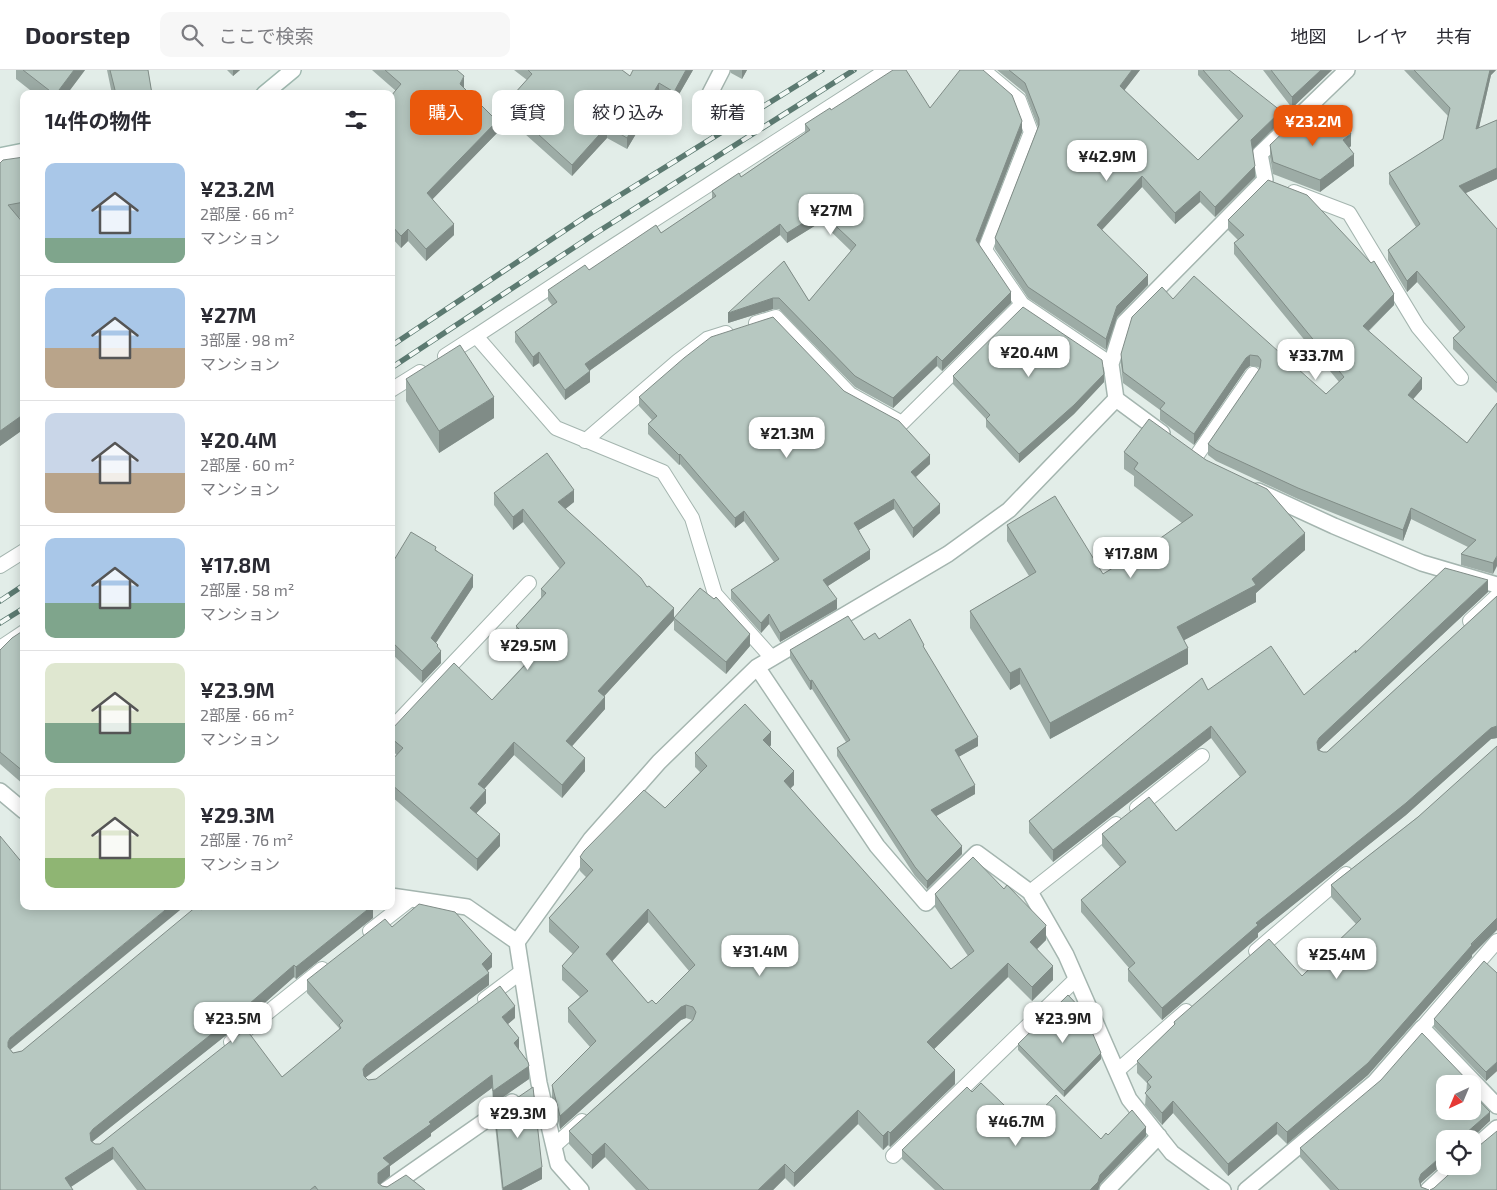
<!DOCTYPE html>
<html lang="ja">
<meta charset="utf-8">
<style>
body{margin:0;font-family:"Exo 2","Noto Sans JP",sans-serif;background:#f7f7f7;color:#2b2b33;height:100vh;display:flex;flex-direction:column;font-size:19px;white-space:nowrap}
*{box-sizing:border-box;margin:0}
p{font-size:16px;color:#7c7c81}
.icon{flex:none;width:28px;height:28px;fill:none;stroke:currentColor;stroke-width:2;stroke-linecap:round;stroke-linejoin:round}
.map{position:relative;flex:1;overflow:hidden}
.details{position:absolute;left:20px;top:20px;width:375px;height:820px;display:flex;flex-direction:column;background:#fff;border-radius:10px;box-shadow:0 2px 12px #0003}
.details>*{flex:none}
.banner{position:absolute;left:410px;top:20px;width:475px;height:45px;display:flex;gap:10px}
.needle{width:32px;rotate:224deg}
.buttons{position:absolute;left:1436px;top:1005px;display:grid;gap:10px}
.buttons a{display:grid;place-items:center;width:45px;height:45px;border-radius:10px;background:#fff;box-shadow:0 2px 12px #0003;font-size:25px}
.price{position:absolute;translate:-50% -42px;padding:0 11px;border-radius:10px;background:#fff;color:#222;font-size:16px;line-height:32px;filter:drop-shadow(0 1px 2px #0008)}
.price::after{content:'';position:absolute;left:50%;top:30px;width:15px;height:11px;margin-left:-8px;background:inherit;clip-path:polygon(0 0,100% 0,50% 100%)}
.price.active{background:#ea580c;color:#fff}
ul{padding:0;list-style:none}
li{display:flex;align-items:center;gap:15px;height:125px;padding:0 25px}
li+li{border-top:1px solid #e1e1e2}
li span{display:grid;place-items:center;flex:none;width:140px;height:100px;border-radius:10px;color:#555}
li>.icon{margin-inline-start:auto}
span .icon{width:60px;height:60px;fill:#fffc;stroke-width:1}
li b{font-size:21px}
h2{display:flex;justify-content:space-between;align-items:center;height:60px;padding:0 25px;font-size:21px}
.tag{padding:0 18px;border-radius:10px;background:#fff;box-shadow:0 2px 12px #0003;font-size:18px;line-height:45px}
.tag.active{background:#ea580c;color:#fff}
header{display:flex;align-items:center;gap:30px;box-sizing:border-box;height:70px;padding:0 25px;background:#fff;border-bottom:1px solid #e1e1e2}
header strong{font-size:24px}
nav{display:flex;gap:28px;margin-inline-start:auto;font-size:18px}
.search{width:350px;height:45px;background:#f7f7f7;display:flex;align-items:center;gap:12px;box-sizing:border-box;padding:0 18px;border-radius:10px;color:#7c7c81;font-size:19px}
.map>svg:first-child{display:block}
</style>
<header>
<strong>Doorstep</strong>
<div class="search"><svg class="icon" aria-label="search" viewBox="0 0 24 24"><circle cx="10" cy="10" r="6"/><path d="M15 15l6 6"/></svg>ここで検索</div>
<nav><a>地図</a><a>レイヤ</a><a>共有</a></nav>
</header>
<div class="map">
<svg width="1497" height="1120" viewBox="0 0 1497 1120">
<rect width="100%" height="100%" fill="#e2ede8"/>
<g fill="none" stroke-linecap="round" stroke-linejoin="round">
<!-- lane casing -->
<g stroke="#a4b5af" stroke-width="16">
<path id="lane" d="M983,0L1019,30L1031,62L985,180L1022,234L1111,294
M1294,122L1349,143L1418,257L1461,308
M756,253L776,247L850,324L902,353L1022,234
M476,266L604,182L887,0
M445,286L476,266L556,358L663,402L692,448L715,524L772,588
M391,320L420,302
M585,371L678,291L707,269L726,263
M1195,388L1253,304
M0,496L24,481
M1470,551L1497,526
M0,578L24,562
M391,659L529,513
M1137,738L1202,686
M1030,822L1116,754
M370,861L411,829
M1256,881L1346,804
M485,929L521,902
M1422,958L1497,871
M231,972L322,899
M1117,1001L1186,941
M554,1076L582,1051
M893,1086L1076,909"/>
</g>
<!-- street casing -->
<g stroke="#a4b5af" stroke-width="18">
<path id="street" d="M702,39L722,0
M1162,363L1116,329L1111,294L1124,253L1265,110L1260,84L1347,0
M1258,421L1334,456L1422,493L1497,515
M757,597L877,776L926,833L977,783L1030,822L1066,885L1129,1029L1172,1083L1223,1120
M0,721L24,741
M391,826L467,837L517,872
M1472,1080L1497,1058
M386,1120L512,1032
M581,1120L558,1094L539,1013L517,872L591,769L659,692L757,597L948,484L1009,440L1116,329
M1107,1120L1159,1066
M1246,1120L1375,1012L1422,958L1497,1036
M1428,1120L1454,1096"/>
</g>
<!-- secondary casing -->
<g stroke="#a0b9b0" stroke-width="18">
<path id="secondary" d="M264,24L293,0
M0,86L24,81"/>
</g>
<!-- lane -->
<use href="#lane" stroke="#fff" stroke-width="14"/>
<!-- street -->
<use href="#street" stroke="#fff" stroke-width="15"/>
<!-- secondary -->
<use href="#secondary" stroke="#fff" stroke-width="15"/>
<!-- rail casing -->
<g stroke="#5c7a71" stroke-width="5.5">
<path id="rail" d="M391,276L588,145L822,0
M391,298L596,163L854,0
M0,531L24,515
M0,553L24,538"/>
</g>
<!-- rail -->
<use href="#rail" stroke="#f3f9f6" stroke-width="4" stroke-dasharray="11" stroke-linecap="butt"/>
</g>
<!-- wall -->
<path fill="#9daca6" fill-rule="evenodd" d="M16,0H85L67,24H35L16,9Z
M107,0H148L152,24H112Z
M227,0H240L233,6Z
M372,0H457L463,18L497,63L432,129L454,165L426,191L408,171L401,178L392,168H391V26L396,21Z
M514,0H622L630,6L693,0L674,33L659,25L627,79L607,68L572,106L505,46V34L527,10Z
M730,0H747L742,9L731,3Z
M997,0H1140L1124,20L1198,90L1238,50L1198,5V0H1229L1281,51L1253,79L1255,107L1215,147L1200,132L1175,154L1142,117L1102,160L1148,215L1117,247L1106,280L1028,228L995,179V168L1038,57L1025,23Z
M1263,0H1332L1292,38Z
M1404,0H1496L1491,5L1479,58L1497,50V109L1466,123L1497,159V323L1453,279V268L1460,262L1417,212L1407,222L1388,190V180L1416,157L1389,114V103L1443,69L1448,46Z
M930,38L1022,62L979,174L1011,233L942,301L937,296L893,338L855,317L779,239H773L728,253L784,191L809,231L851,181L821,152L787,173L780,165L590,300V312L565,330L539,293L533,297L515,272V262L552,235L548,230V220L589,200L661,163L712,129V121L741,107L805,63V54L831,40Z
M1309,62L1351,76L1349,78L1354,96L1320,122L1273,104L1270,87V75Z
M24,87V147L18,148L24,154V359L0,376V93Z
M1228,150L1394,235L1369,261L1422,319L1413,329L1467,373L1497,333L1493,504L1461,495V484L1468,477L1411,449L1403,471L1298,429L1216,391L1208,385V374L1260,299L1258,297L1250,296L1246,299L1194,375L1160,350V340L1123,313L1121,295V284L1173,229L1326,324L1339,312L1234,184V173L1238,170L1228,160Z
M953,306L1104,312L1074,344L1019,393L986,357V349L953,314Z
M406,309L494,348L439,383L406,331Z
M844,321L930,394L916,407L940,443L913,468L894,439L859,460L870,489L828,516L837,539L780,572L769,554L761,563L731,529V520L774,492L744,451L735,458L680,394L679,395L648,364V354L652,350L639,336V327Z
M1124,382L1305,480L1256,523V532L1184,570L1188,594L1050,669L1020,614L1010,620L970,558V541L1029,506L1007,471V455L1103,504L1155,472L1182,453L1134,416V406L1124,399Z
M494,423L574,432L565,439L674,550L604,626L605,639L572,676L585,701L562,728L514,685L484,719L486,733L476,743L500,776L477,801L391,726V691L397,685L391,680V660L492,630L533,585L516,569V556L541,528V519L560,499L523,452L513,460L494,435Z
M436,480L473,517L436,573L438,578L441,593L422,613L391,583V495Z
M1488,522L1319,680L1323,682H1327L1497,526V668L1491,669L1406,745L1258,863V867L1162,950L1128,911V899L1129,898L1081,842V830L1120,797L1102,776V764L1176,761L1240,707L1211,668L1053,792L1029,763V751L1208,620L1304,625L1356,582Z
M674,548L750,576L726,604L674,560Z
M24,564V715L0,694V580Z
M879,569L924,578L978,676L958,687L975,724L936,746L962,784L927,819L915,806L837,686V678L846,672L812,619L810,620L790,588V580L864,570Z
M771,675L770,677L794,715L790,718L951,899L968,886L935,837V824L1046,870L1037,879L1053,910L1032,931L1008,907L934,979L955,1014L890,1077L888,1075L883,1080L858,1054L794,1117L785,1108L773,1120H636L605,1087L592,1099L569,1074V1061L692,950L686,948L681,950L560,1059L552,1028V1015L590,977L568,952V938L580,927L562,910V896L573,884L549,862V848L586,807L580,801V787L665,738L700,702L695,697V683ZM648,852L689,901L656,934L648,933L612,891Z
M1418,747L1472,885V887L1368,1005L1287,1074L1277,1064L1228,1106L1173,1043L1162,1055L1145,1035L1147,1013L1137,1003V991L1174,955V952L1302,906L1356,854L1331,827V815Z
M373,836V848L296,909L294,907L249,947L92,1072L95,1074H100L282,1007L339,961V958L307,923V910L392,857L492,897L487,901L489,915L365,1008L368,1010L376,1009L515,948L508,954L519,979L529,1009L493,1034L492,1018L431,1063V1066L390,1096V1106L380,1114L382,1116L425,1120H137L113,1089L71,1117L0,1120L11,980L13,983L22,981L201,840Z
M1497,903V1001L1486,1011L1434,957V949Z
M1018,974L1101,989L1064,1027L1018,980Z
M1445,1014L1490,1051L1445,1069L1420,1115L1421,1117L1429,1120H1330L1300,1087V1078Z
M972,1022L1026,1056L1101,1069L1108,1065L1146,1066L1100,1114L1098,1120H935L902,1089V1080Z
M495,1043L542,1109L521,1120H502L495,1055Z"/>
<!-- shaded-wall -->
<path fill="#808c87" d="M74,0H85L67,24H56Z
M233,0H240L233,6Z
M686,0H693L674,33V22Z
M742,0H747L742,9Z
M1132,0H1140L1120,26V16Z
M1321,0H1332L1292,38V27Z
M1490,0H1496L1491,5L1476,70V59Z
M464,6V17L460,26V14Z
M659,13V25L627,79V68Z
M1281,41V51L1251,81V70Z
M497,51V63L427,135V123Z
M1022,51V62L976,181V170Z
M607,56V68L572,106V95Z
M1351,64V76L1343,82V70Z
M1354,84V96L1320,122V110Z
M1255,96V107L1215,147V137Z
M1497,98V109L1459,126V116Z
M1142,106V117L1097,165V155Z
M1200,121V132L1175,154V143Z
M821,142V152L787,173V163Z
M454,154V165L426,191V179Z
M780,154V165L585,304V294Z
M408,159V171L401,178V166Z
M1417,201V212L1407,222V211Z
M1148,205V215L1117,247L1106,280V269L1117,236Z
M1011,222V233L942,301V291Z
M1394,224V235L1363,266V256Z
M773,228V239L728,253V243Z
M539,282V293L533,297V287Z
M1250,285V296L1246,299L1194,375V364L1246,288Z
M937,286V296L893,338V328Z
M590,301V312L565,330V320Z
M1104,304V312L1074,344L1019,393V384Z
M1422,308V319L1408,335V325Z
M494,327V348L439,383V361Z
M24,344V359L0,376V361Z
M680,384V394L679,395V385Z
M930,385V394L911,411V402Z
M574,420V432L558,445V432Z
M894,429V439L854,463V453Z
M940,434V443L913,468V458Z
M1411,438V449L1403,471V460Z
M523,439V452L513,460V447Z
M744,441V451L735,458V448Z
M1305,463V480L1256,523V532L1177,574V557L1252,509Z
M870,480V489L823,519V510Z
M1497,486V496L1493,504V493Z
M473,505V517L431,580V568Z
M1488,510V522L1319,680L1317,684V672L1319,668Z
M837,529V539L780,572V563Z
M674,538V550L598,633V621Z
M769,544V554L761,563V553Z
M750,564V576L726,604V592Z
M438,575V584L441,581V593L422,613V601Z
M1188,578V594L1050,669V653Z
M1020,598V614L1010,620V603Z
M812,610V619L810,620V611Z
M605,627V639L566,683V671Z
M1211,656V668L1053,792V780Z
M1497,656V668L1491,669L1406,745L1258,863V867L1162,950V938L1256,853L1491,658Z
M771,662V675L763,684V670Z
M978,667V676L955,689V680Z
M514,672V685L478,726V714Z
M585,688V701L562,728V715Z
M794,701V715L784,725V711Z
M975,715V724L931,749V740Z
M486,720V733L470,750V738Z
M500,764V776L477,801V789Z
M392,771V783L391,784V773Z
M962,776V784L927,819V811Z
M170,836H185L10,980L8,984V972L10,968Z
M372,836H373V848L296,909V897Z
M648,839V852L606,898V884Z
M1497,848V860L1472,885V887L1368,1005L1287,1074V1062Z
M1046,856V870L1030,886V872Z
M492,884V897L482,906V894Z
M1008,893V907L927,986V972Z
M294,895V907L249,947L93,1071L90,1075V1063L93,1059Z
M1053,896V910L1032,931V917Z
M489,903V915L366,1007L363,1011V999L366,995Z
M686,935V948L681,950L560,1059V1046L681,937Z
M515,936V948L502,959V947Z
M519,968V981L514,973Z
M1101,983V989L1064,1027V1021Z
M1497,992V1001L1486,1011V1002Z
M529,996V1009L493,1034V1021Z
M955,1000V1014L890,1077V1063Z
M492,1005V1018L431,1063V1066L390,1096V1106L378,1116V1103L383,1088L429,1052Z
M1173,1031V1043L1162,1055V1043Z
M858,1040V1054L794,1117V1103Z
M1490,1042V1051L1471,1069H1464L1465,1064Z
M1277,1052V1064L1228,1106V1094Z
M1146,1057V1066L1100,1114L1098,1120H1090L1100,1105Z
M888,1061V1075L883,1080V1066Z
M605,1073V1087L592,1099V1085Z
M113,1077V1089L66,1120L65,1108Z
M1445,1083V1092L1421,1113L1419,1118V1109L1421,1104Z
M785,1094V1108L773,1120H758Z
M542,1097V1109L521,1120H503V1118Z"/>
<!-- building -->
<path fill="#b7c8c1" stroke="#808c87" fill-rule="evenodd" d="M23,0H74L56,24H54Z
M110,0H148L152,24H116Z
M385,0H457L464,6L460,14L497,51L427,123L454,154L426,179L408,159L401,166L392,156L391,157V26L401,14Z
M528,0H622L630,6L633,0H686L674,22L659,13L627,68L607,56L572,95L505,34L532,4Z
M893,0H906L930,38L960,0H983L1012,25L1022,51L976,170L1011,222L942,291L937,286L893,328L855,306L779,228H773L728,243L784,191L809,231L856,175L821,142L787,163L780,154L585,294L590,301L565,320L539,282L533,287L515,262L557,232L548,220L585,195L589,200L656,155L661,163L716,126L712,121L739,103L741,107L810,60L805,54L830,38L831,40Z
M1009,0H1132L1120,16L1198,90L1243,46L1203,0H1229L1281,41L1251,70L1255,96L1215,137L1200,121L1175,143L1142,106L1097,155L1148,205L1117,236L1106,269L1028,217L995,168L1039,55V49L1025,13Z
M1271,0H1321L1292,27Z
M1414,0H1490L1476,59L1497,50V98L1459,116L1497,159V313L1453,268L1465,257L1417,201L1407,211L1388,180L1420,154L1389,103L1443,69L1450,38Z
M1332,39L1351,64L1343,70L1354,84L1320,110L1273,92L1270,75L1295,51L1309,62Z
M24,87V132L8,135L24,154V344L0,361V93L3,90Z
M1268,110L1307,125L1371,193L1374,191L1394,224L1363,256L1422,308L1408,325L1467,373L1497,333V486L1493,493L1461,484L1476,470L1411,438L1403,460L1298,418L1216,380L1208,374L1260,298L1261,290L1258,286L1250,285L1246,288L1194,364L1160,339L1165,333L1123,302L1121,284L1132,247L1162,217L1173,229L1194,206L1326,324L1344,307L1234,173L1244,165L1228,150Z
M1023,237L1102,290L1104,304L1074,335L1019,384L986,349L990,345L953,306Z
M773,247L844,321L899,351L930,385L911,402L940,434L913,458L894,429L854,453L870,480L823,510L837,529L780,563L769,544L761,553L731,520L779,489L744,441L735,448L680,384L679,385L648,354L657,346L639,327L684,288L711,267Z
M460,275L494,327L439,361L406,309Z
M1149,349L1206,390L1267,419L1305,463L1252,509L1256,515L1177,557L1188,578L1050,653L1020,598L1010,603L970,541L1036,502L1007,455L1055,426L1103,504L1155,472L1193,445L1134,399L1138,393L1124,382Z
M547,383L574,420L558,432L641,508L647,517L649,516L674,538L598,621L605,627L566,671L585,688L562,715L514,672L478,714L486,720L470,738L500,764L477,789L391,714V691L403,678L391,668V660L454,593L492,630L540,579L516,556L546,523L541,519L565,493L523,439L513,447L494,423Z
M411,462L436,477L435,480L473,505L431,568L438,575L437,576L441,581L422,601L391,571V495Z
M1445,498L1488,510L1319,668L1317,672L1318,680L1323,682H1327L1497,526V656L1491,658L1406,733L1256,853L1258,855L1162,938L1128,899L1135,893L1081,830L1126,792L1102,764L1149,727L1176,761L1246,702L1211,656L1053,780L1029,751L1202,608L1208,620L1271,576L1304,625L1356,580L1355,583Z
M700,518L714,529L716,527L750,564L726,592L674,548Z
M848,546L864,570L875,563L879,569L910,549L924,575L923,576L978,667L955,680L975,715L931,740L962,776L927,811L915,797L837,678L850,670L812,610L810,611L790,580Z
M21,562L23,565L24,564V702L0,682V580L12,568Z
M745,634L771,662L763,670L794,701L784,711L951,899L974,881L935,824L973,787L1004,819L1007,815L1046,855V856L1030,872L1053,896L1032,917L1008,893L927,972L955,1000L890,1063L888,1061L883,1066L858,1040L794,1103L785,1094L758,1120H649L605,1073L592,1085L569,1061L693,950L696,942L693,937L686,935L681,937L560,1046L552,1015L596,971L568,938L588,921L562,896L579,877L549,848L593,800L580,787L584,781L644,720L665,738L707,696L695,683ZM648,839L695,895L656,934L652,930L648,933L606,884Z
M1497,676V848L1471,874L1472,875L1368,993L1287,1062L1277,1052L1228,1094L1173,1031L1162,1043L1145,1023L1151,1017L1147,1012L1152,1007L1137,991L1175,954L1174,952L1269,869L1302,906L1361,849L1331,815L1418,747Z
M0,766L24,795V836H170L10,968L8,972V977L13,983L22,981L197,836L201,840L206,836H372L296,897L294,895L249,934L93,1059L90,1063L91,1071L95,1074H100L246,959L282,1007L341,958L339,955L343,951L307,910L385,849L392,857L419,834L455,842L492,884L482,894L489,903L366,995L363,999L364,1006L368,1010L376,1009L500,916L515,936L502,947L519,968L514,973L528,992L529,996L493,1021L492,1005L429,1052L431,1054L383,1088L390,1094L378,1103V1113L382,1116L387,1117L406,1105L425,1120H318L315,1116L310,1120H146L113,1077L65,1108L73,1120H0Z
M1484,891L1497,903V992L1486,1002L1434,949Z
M1068,925L1083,941L1101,983L1064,1021L1018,974Z
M1422,963L1471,1014H1445V1041H1472V1023L1490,1042L1465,1064L1464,1069H1445V1083L1421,1104L1419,1109L1421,1117L1429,1120H1339L1300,1078L1381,1010Z
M981,1013L1026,1056L1056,1025L1101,1069L1106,1063L1108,1065L1132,1040L1146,1057L1100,1105L1098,1112L1090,1120H944L902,1080L967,1017L972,1022Z
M533,1017L542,1097L503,1118L495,1043Z
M1497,1061V1120H1430L1434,1118L1458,1096H1472V1080H1474Z"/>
</svg>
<div class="buttons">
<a><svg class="needle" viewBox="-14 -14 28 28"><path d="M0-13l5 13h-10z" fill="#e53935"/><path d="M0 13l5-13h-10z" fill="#7c7c81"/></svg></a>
<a><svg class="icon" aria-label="locate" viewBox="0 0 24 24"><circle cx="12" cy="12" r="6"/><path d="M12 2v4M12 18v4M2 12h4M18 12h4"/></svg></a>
</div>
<b class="price active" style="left:1313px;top:77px">¥23.2M</b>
<b class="price" style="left:1107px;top:112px">¥42.9M</b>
<b class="price" style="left:831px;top:166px">¥27M</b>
<b class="price" style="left:1029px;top:308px">¥20.4M</b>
<b class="price" style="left:1316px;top:311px">¥33.7M</b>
<b class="price" style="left:787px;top:389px">¥21.3M</b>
<b class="price" style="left:1131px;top:509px">¥17.8M</b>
<b class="price" style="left:528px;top:601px">¥29.5M</b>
<b class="price" style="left:760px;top:907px">¥31.4M</b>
<b class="price" style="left:1337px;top:910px">¥25.4M</b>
<b class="price" style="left:233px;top:974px">¥23.5M</b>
<b class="price" style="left:1063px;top:974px">¥23.9M</b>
<b class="price" style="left:518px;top:1069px">¥29.3M</b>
<b class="price" style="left:1016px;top:1077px">¥46.7M</b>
<div class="banner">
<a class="tag active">購入</a>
<a class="tag">賃貸</a>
<a class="tag">絞り込み</a>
<a class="tag">新着</a>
</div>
<section class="details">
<h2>14件の物件<svg class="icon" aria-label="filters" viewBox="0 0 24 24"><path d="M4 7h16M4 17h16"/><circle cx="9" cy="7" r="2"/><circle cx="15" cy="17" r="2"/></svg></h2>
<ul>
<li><span style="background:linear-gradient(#a9c7e8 75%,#7fa58c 0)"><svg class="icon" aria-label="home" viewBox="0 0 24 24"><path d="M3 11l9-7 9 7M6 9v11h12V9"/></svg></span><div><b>¥23.2M</b><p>2部屋 · 66 m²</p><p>マンション</p></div></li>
<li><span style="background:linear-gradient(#a9c7e8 60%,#b9a48a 0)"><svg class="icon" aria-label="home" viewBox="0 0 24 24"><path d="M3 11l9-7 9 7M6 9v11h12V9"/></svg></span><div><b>¥27M</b><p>3部屋 · 98 m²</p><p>マンション</p></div></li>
<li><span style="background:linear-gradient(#c9d6e8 60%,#b9a48a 0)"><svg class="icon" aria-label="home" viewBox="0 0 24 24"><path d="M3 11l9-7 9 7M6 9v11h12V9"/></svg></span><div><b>¥20.4M</b><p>2部屋 · 60 m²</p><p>マンション</p></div></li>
<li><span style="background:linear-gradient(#a9c7e8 65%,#7fa58c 0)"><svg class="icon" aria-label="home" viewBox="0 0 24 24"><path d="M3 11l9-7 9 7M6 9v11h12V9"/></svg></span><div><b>¥17.8M</b><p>2部屋 · 58 m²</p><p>マンション</p></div></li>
<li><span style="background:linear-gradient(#dfe7d0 60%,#7fa58c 0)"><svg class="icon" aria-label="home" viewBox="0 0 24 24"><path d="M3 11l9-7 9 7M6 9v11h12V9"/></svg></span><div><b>¥23.9M</b><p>2部屋 · 66 m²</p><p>マンション</p></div></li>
<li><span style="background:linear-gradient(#dfe7d0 70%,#8fb573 0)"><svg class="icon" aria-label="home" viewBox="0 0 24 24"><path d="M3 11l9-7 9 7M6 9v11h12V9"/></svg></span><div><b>¥29.3M</b><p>2部屋 · 76 m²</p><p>マンション</p></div></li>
</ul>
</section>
</div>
